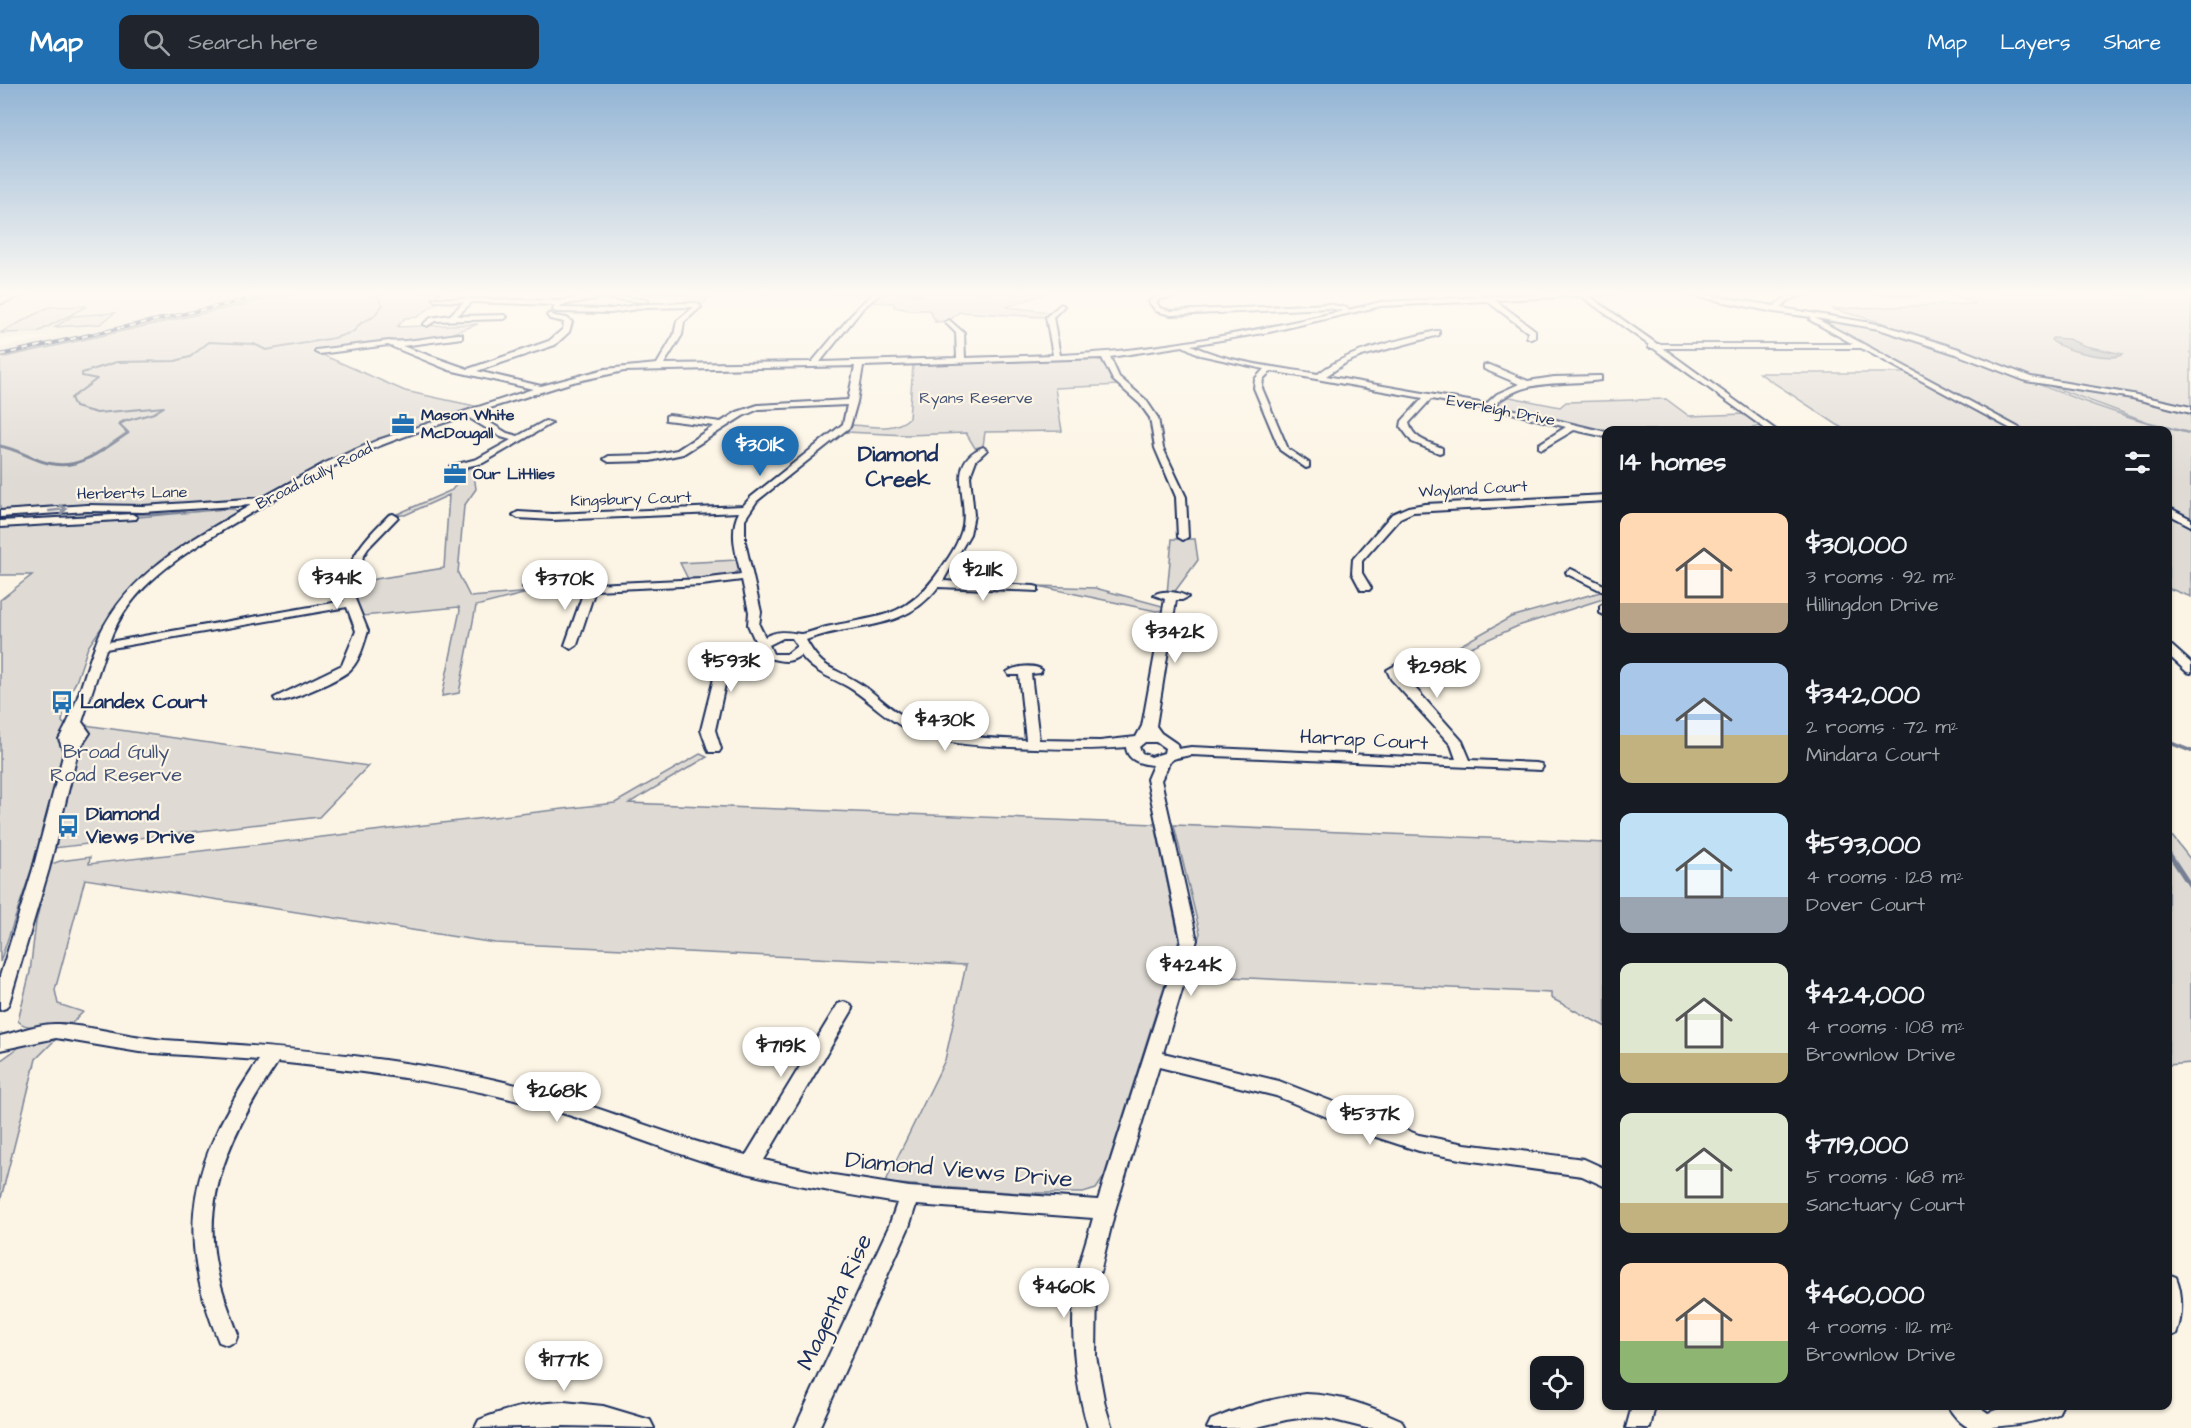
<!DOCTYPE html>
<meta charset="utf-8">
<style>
body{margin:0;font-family:"Architects Daughter",sans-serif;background:#20242c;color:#f1f3f6;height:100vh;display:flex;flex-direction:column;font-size:22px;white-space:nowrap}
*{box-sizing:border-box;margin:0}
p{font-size:20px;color:#9ea1a6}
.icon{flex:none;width:33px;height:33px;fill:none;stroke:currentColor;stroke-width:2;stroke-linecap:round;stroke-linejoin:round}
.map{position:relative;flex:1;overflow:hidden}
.details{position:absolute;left:1602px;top:342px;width:570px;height:984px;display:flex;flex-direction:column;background:#171b24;border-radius:12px;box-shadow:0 2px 4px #0004}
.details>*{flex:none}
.controls{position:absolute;left:1530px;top:1272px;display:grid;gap:12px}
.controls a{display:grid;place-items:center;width:54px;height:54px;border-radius:12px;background:#171b24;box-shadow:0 2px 4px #0004;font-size:30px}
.price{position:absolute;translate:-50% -51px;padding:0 14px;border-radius:21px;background:#fff;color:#222;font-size:20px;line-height:39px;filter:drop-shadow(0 2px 3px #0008)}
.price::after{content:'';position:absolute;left:50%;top:36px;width:18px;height:14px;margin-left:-9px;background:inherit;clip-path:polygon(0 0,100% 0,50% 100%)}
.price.selected{background:#1f6fb2;color:#fff}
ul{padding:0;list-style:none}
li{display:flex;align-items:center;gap:18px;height:150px;padding:0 18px}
li span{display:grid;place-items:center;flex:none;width:168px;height:120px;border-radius:12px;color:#555}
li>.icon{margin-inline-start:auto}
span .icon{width:72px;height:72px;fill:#fffc;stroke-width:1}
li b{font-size:26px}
h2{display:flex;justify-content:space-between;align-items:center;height:72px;padding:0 18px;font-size:26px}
header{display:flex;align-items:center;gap:36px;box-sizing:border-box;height:84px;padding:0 30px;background:#1f6fb2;color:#fff}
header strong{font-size:28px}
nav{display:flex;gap:33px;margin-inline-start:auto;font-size:21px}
.search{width:420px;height:54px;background:#20242c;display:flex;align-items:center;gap:15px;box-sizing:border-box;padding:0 21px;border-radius:12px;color:#9ea1a6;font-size:22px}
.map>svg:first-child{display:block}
</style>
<header>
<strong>Map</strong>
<div class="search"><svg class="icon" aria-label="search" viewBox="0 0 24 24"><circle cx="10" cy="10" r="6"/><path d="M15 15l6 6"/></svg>Search here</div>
<nav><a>Map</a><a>Layers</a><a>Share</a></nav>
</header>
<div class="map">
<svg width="2191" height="1344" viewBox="0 0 2191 1344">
<rect width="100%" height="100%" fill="#fcf5e5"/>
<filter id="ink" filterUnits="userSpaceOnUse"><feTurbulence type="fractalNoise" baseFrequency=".0167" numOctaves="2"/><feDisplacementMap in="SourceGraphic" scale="12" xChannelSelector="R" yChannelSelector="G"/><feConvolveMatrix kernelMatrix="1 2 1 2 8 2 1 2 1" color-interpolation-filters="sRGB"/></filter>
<g filter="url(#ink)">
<!-- built -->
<path fill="#ece7dc" d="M39,208H300L0,274V264L51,253L0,255V221Z"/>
<!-- green -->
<path fill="#dfdbd4" stroke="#7d8599" stroke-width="1.5" d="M300,208H441L432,215L441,216L417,233L405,234L397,243L478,240L442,253L377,258L316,268L405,307L479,323L351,366L262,414L172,429L0,439V274Z
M875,208L873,210H710L704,219L683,220L688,211L637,209Z
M881,208H1050L1006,223L1050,228L1045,233L959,228L949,237L934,238L936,237L929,226H909L894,223V219L868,218Z
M1950,208H2107L2146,214V212L2125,208H2191V325L2032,295L1884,243L1888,240L1832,225L1976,220Z
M87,222L38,248L0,249L49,223Z
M115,229L100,240L55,243L72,232Z
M1814,233C1837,237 1861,239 1882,245C1987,274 2085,326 2191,350V437L2168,424V346L2128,345L2022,346L1824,241Z
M1096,275L1105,277L1120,301L1055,304L1062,347L985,348L983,362L975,364L966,349L906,351L847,348L853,341C872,342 894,348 909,334L913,281Z
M1759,289H1910L2015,346H1845Z
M2050,302L2134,314L2191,328V349L2148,338Z
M1505,312L1560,323L1566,318L1666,315L1689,332L1744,330L1762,342L1743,346H1606V349L1496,321L1495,319Z
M473,383L476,405L464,422L458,489L470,513L531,508L476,522L459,609L442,612L460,526L459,523L362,532L354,513L357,498L444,484L449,411L405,431H395L452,406L467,385Z
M226,425H234L237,428L139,498L119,518L88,563L76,598L65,617L62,638L68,644C55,724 26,801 0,878V516L32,491H0V441L117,435Z
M2168,429L2191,441V513L2168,504Z
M1172,455H1195L1198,476L1173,510H1167Z
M737,476L739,486L732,492L689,497L680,479Z
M1038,502L1095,504L1166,523L1165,526L1156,527Z
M1604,507L1606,514L1518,542L1455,570L1453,574L1443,576L1441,572L1511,533Z
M85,641L368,682L319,733L54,764L75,677L88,646Z
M700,670L707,673L629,719L1155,740L1179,855L1104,1093L1096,1105L1083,1109H1020L885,1099L945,976L966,881L495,859L85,795L55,906L58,920L83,928L72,939C56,936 31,950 18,937L30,888L36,838L49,781L60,777L90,773L89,780L615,719Z
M1174,741L1606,759V943L1551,914V909L1188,891L1200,849Z
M2168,747L2191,776V979L2168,981Z
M50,955L55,956L36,975L0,1118V977L25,959Z"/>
<!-- water -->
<path fill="#b2b4b8" stroke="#767f94" stroke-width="1.5" d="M2052,254L2068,255L2085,262L2123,270C2110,278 2062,266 2051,256Z"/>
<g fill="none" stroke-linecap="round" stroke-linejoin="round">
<!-- stream-far3 -->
<path stroke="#767f94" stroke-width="2" d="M901,208L921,212
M122,338L154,329L164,323L97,329L75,323L71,314L97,295L82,292V289L117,278L175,277L190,273L209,258L254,260L266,266L334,254L353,248L361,239L373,233L383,221L377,213L379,208"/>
<!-- stream-far2 -->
<path stroke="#767f94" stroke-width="3" d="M0,362C17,365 31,375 48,379C80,387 103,365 128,349L119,340L127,336"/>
<!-- stream-far1 -->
<path stroke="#767f94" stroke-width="4" d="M2168,658L2191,667"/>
<!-- stream -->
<path stroke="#767f94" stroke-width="4.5" d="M2168,768L2191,803"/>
<!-- minor casing -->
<g stroke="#1b2f5e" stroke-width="4">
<path id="minor" d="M875,208H882L863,224L820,278L957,274L956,249L945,238L949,236L964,249L965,274L1053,271L1046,233L1061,220L1064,222L1053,233L1060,271C1156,267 1250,248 1343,227L1329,224L1171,231L1156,227L1149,218C1161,206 1182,208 1199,208L1160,215L1156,218L1160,224L1171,227L1329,220L1347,224L1348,226L1381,218L1576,208H1625L1589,212L1657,260H1853L1810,236L1811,233L1774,228L1676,208H1692L1774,222C1786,212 1797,208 1813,208L1788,216L1781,224L1883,241L1962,266L2031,293L2132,310L2191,323V329L2132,314L2026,297L1956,270L1879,245L1815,234L2023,346H2013L1861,264H1663L1776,346H1767L1653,264H1649V261L1581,212L1495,216L1535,246V253L1531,255L1527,253L1528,248L1525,246L1487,217L1381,222L1269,248L1191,261C1230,279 1276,283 1318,290C1351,264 1396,258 1436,247H1439V251L1362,272L1347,278L1326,292L1486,320L1497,310L1519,300L1484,285V281H1490L1528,297L1554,293L1598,292H1601V296C1562,302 1526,293 1494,321L1606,348V353L1574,346L1542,365L1539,364V360L1566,343L1512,329L1431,315L1409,339C1413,355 1428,358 1442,364V368L1439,369L1412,358L1401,343L1402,337L1423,314L1271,287L1263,295L1262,304L1288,365L1309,379V383L1306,384L1280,366L1254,304L1255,295L1264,285L1200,271L1183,262L1110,273L1119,293L1146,316L1158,334L1163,364L1186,413L1188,453L1183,456L1178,453L1176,413L1155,364L1150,334L1140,320L1113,296L1102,274L863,282L857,318L850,343L757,417L745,435V458L761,528L759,541L765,553C778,546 786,548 800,550C808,550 822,543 831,542C878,532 904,534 935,493C946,478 960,459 963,441C968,414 946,378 983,363L987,366L976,376L970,392L974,431L970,450L943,497L1034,502L1038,503V507L938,503C903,549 854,538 806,556C824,589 834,582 862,601C876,610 887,623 902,631C939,654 983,654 1026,656L1019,591H1009L1007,588C1015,582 1034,580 1042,586L1040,589L1031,590L1039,656L1100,657L1136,653L1142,642L1165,515L1154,511C1162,505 1180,508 1188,513L1182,516H1176L1156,642L1161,649L1177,660L1178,665L1191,663L1456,675L1451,661L1391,595L1387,586L1405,576L1469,574L1471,577L1469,580L1465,581L1407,584L1400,587L1462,657L1470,676L1536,679L1541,680L1543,683L1541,686L1191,671C1163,676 1173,675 1161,696L1197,856L1163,969L1279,997L1419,1051L1465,1060L1584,1075L1606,1085V1103L1582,1092L1465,1076L1419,1067L1373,1052L1276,1012L1159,983L1115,1126L1097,1201L1096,1272L1105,1321L1112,1344H1088C1075,1299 1070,1249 1075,1202C1078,1179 1087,1156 1093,1134L916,1121L909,1143L819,1344H795L889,1142L897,1119C837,1109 777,1098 719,1082C664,1066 610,1043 555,1027C464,1000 371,988 278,978C239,1036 203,1102 215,1175C219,1201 229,1226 238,1250L235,1258L227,1261L219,1258C172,1145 192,1074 259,976L139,968L56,954L0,966V952C18,948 40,939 58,940C93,942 129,953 165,956C297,964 428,975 555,1011C619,1030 681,1056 746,1071L838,920L844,918L850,920L853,925L764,1076L815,1088L909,1103L1098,1116L1181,856L1147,695L1153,681C1140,680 1127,676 1126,663C1095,666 1065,665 1034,664C993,662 948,663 909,646C888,636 872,619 853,606C835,594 814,590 801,571C784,583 779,573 764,575C752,577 736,588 726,596L715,646L721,665L719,668H709L701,646L714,594L727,583L760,568L748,541L749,528L742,496L702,501L595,506L577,561L571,565L565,561L584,507C568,508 535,512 523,503L528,500L551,502L702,495L741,490C736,470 729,447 739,428L553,436L518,434L513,431L518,428L553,430L743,422L751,413L843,340L847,321L759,325L743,332L683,370L650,377L609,378L604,375L609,372L650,371L677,366L714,342L666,336V332L669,331L721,338L737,328L758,321L848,316L855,282L624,287L573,298L474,329L507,349L518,352L545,337L552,339L483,379L455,385L450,382L477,375L511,356L501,353L466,332C427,344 388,357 351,374C309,393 270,418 231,441C182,471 130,501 109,558L344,517C345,475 362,458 389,431L393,430L398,433L369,463L363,472L355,515L368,547C364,559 360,577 350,586C341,595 287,619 276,617L274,614L342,581L356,547L347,523L106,565L82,638L90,649L78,667L49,785L9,919L6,924L0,926V892L33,785L64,668L59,655C77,625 83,592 95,562C122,491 190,457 251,421L143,428L87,427L0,433V427L87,421L143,422L262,414L325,379L378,356L533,305L449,286L388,261L319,270L315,268L316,266L389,257C398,260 445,251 459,250H462V254L402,262L468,285L549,257L563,245L564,238L550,235L547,231L550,229L554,232L567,234L572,238L569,248L555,261L477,287L541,302L605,285L657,280L674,251L677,237L694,223L644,224L611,229L556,228L553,226L555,221L472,218L457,232L504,231L507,233L504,235L435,237L427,242L423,240L431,234L450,231L464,218L435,217L433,214L559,217L600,210L648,216L645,218L600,214L562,221L560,224L611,225L644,220L697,219L701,223L684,238L682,251L664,280L812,278L859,222ZM783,554H792L797,562L787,570H773L769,561ZM1145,658H1156L1165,664L1164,669L1151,673L1142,669L1139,663Z
M1872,208H1918V209L1915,211Z
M1606,411V417L1413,428L1400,434L1362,477V489L1371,504L1369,506H1361L1352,489L1353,475L1392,430L1408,423L1425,420Z
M2168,423L2191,435V442L2168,430Z
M132,430L137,433L136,435L0,443V437Z
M1571,485L1606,502V509L1567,490L1566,488Z
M1606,519V532L1600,529V522Z
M2168,561L2172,562L2191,579V589L2187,588L2168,571Z
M2168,1190L2176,1193C2183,1209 2183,1233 2176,1250L2168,1253Z
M1306,1310C1341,1311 1370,1322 1401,1336L1405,1344H1366L1326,1334L1306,1333L1286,1336L1253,1344H1207L1211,1336C1241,1323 1273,1314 1306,1310Z
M564,1318L603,1322L650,1336L654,1344L564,1342L475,1344L479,1336C507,1324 535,1319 564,1318Z
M1632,1322H1655L1650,1344H1626Z
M1948,1322H1978L1988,1329L2006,1322H2062L2058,1330C2037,1339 1994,1344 1971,1344C1962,1342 1952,1330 1948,1322Z"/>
</g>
<!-- major casing -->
<g stroke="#1b2f5e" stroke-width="4">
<path id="major" d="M18,208H32L0,220V214Z"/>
</g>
<!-- minor -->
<use href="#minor" fill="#fcf5e5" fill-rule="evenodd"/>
<!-- major -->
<use href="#major" fill="#fcf5e5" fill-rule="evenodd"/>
<!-- rail casing -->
<g stroke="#1b2f5e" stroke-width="4">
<path id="rail" d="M0,271L282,208"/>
</g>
<!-- rail -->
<use href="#rail" stroke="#fcf5e5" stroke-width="2" stroke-dasharray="6" stroke-linecap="butt"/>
</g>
<!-- one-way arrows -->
<defs><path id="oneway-shaft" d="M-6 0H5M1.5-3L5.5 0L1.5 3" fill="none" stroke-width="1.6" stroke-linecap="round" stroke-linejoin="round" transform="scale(1.5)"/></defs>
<use stroke="#8c92a2" href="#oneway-shaft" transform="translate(58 426) rotate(-6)"/>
</g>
<!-- sky -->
<linearGradient id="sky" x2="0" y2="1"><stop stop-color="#92b4d5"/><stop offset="0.53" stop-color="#fefaf3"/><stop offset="1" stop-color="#fefaf3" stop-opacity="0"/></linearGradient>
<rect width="2191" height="396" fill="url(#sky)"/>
<!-- icons -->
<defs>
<g id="office-bare" transform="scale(1.8)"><path d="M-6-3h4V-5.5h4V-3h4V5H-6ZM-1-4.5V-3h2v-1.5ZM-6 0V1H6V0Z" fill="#1f6fb2" stroke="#fcf5e5" stroke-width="2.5" paint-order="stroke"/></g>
<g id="bus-bare" transform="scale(1.8)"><path d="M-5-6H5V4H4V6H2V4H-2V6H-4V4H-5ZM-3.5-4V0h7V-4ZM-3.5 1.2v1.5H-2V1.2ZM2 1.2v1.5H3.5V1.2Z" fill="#1f6fb2" stroke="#fcf5e5" stroke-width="2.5" paint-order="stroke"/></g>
</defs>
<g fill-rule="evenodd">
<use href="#office-bare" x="403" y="340"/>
<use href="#office-bare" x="455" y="390"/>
<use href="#bus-bare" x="62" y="618"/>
<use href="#bus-bare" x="68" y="742"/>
</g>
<g text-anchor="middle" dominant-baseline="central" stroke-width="4.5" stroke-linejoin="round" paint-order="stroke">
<!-- far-park labels -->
<g font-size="16" fill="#425176" stroke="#fcf5e5">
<text x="976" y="314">Ryans Reserve</text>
</g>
<!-- far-street labels -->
<g font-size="16" fill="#1b2f5e" stroke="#fcf5e5">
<text transform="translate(1501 326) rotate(11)">Everleigh Drive</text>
<text transform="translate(314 392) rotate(-27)">Broad Gully Road</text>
<text transform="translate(1473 405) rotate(-3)">Wayland Court</text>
<text transform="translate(132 409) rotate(-1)">Herberts Lane</text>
<text transform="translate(631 415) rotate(-2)">Kingsbury Court</text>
</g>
<!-- far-poi labels -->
<g font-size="16" font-weight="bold" fill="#1b2f5e" stroke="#fcf5e5" text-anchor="start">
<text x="421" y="331">Mason White<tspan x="421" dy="18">McDougall</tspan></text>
<text x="473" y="390">Our Littlies</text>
</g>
<!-- poi labels -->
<g font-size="20" font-weight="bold" fill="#1b2f5e" stroke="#fcf5e5" text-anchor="start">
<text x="80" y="618">Landex Court</text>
<text x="86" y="730">Diamond<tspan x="86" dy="23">Views Drive</tspan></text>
</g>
<!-- street labels -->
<g font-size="20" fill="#1b2f5e" stroke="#fcf5e5">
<text transform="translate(1364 656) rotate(3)">Harrap Court</text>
</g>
<!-- park labels -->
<g font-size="20" fill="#425176" stroke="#fcf5e5">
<text x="116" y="668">Broad Gully<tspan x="116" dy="23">Road Reserve</tspan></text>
</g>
<!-- far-district labels -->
<g font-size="22" font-weight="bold" fill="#1b2f5e" stroke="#fcf5e5">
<text x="898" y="370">Diamond<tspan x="898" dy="25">Creek</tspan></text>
</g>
<!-- near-street labels -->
<g font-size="24" fill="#1b2f5e" stroke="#fcf5e5">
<text transform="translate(959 1086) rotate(5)">Diamond Views Drive</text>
<text transform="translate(835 1218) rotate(-65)">Magenta Rise</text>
</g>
</g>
</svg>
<div class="controls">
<a><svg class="icon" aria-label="locate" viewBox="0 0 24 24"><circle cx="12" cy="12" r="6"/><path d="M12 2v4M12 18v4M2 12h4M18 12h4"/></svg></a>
</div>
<b class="price selected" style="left:760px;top:393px">$301K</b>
<b class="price" style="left:983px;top:518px">$211K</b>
<b class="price" style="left:337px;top:526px">$341K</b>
<b class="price" style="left:565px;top:527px">$370K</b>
<b class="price" style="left:1175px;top:580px">$342K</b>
<b class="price" style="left:731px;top:609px">$593K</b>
<b class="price" style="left:1437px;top:615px">$298K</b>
<b class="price" style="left:945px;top:668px">$430K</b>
<b class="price" style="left:1191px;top:913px">$424K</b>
<b class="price" style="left:781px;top:994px">$719K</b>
<b class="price" style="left:557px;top:1039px">$268K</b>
<b class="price" style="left:1370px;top:1062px">$537K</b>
<b class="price" style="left:1064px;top:1235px">$460K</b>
<b class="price" style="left:564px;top:1308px">$177K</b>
<section class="details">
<h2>14 homes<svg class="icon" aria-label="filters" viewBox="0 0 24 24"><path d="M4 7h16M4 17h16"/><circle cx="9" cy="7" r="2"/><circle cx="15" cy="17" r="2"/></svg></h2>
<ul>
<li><span style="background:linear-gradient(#ffd9b3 75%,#b9a48a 0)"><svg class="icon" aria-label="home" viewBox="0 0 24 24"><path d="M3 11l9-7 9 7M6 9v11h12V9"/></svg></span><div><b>$301,000</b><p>3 rooms · 92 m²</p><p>Hillingdon Drive</p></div></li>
<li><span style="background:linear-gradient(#a9c7e8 60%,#c2b280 0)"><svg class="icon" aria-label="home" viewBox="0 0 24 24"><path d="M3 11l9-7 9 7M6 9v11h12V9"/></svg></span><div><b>$342,000</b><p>2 rooms · 72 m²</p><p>Mindara Court</p></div></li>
<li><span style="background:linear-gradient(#bfe0f5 70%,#9aa5b1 0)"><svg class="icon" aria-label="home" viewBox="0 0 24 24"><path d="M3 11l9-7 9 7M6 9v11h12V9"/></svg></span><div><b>$593,000</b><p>4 rooms · 128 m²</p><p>Dover Court</p></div></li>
<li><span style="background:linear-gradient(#dfe7d0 75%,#c2b280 0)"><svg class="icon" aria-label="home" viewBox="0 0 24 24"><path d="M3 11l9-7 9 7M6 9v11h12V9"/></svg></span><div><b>$424,000</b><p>4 rooms · 108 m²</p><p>Brownlow Drive</p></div></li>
<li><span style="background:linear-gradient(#dfe7d0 75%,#c2b280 0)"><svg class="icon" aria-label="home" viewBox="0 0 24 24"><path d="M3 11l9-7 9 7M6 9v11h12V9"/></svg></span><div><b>$719,000</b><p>5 rooms · 168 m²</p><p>Sanctuary Court</p></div></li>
<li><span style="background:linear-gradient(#ffd9b3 65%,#8fb573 0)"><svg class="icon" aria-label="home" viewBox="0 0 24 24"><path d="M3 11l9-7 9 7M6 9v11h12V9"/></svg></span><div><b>$460,000</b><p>4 rooms · 112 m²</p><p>Brownlow Drive</p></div></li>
</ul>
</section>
</div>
